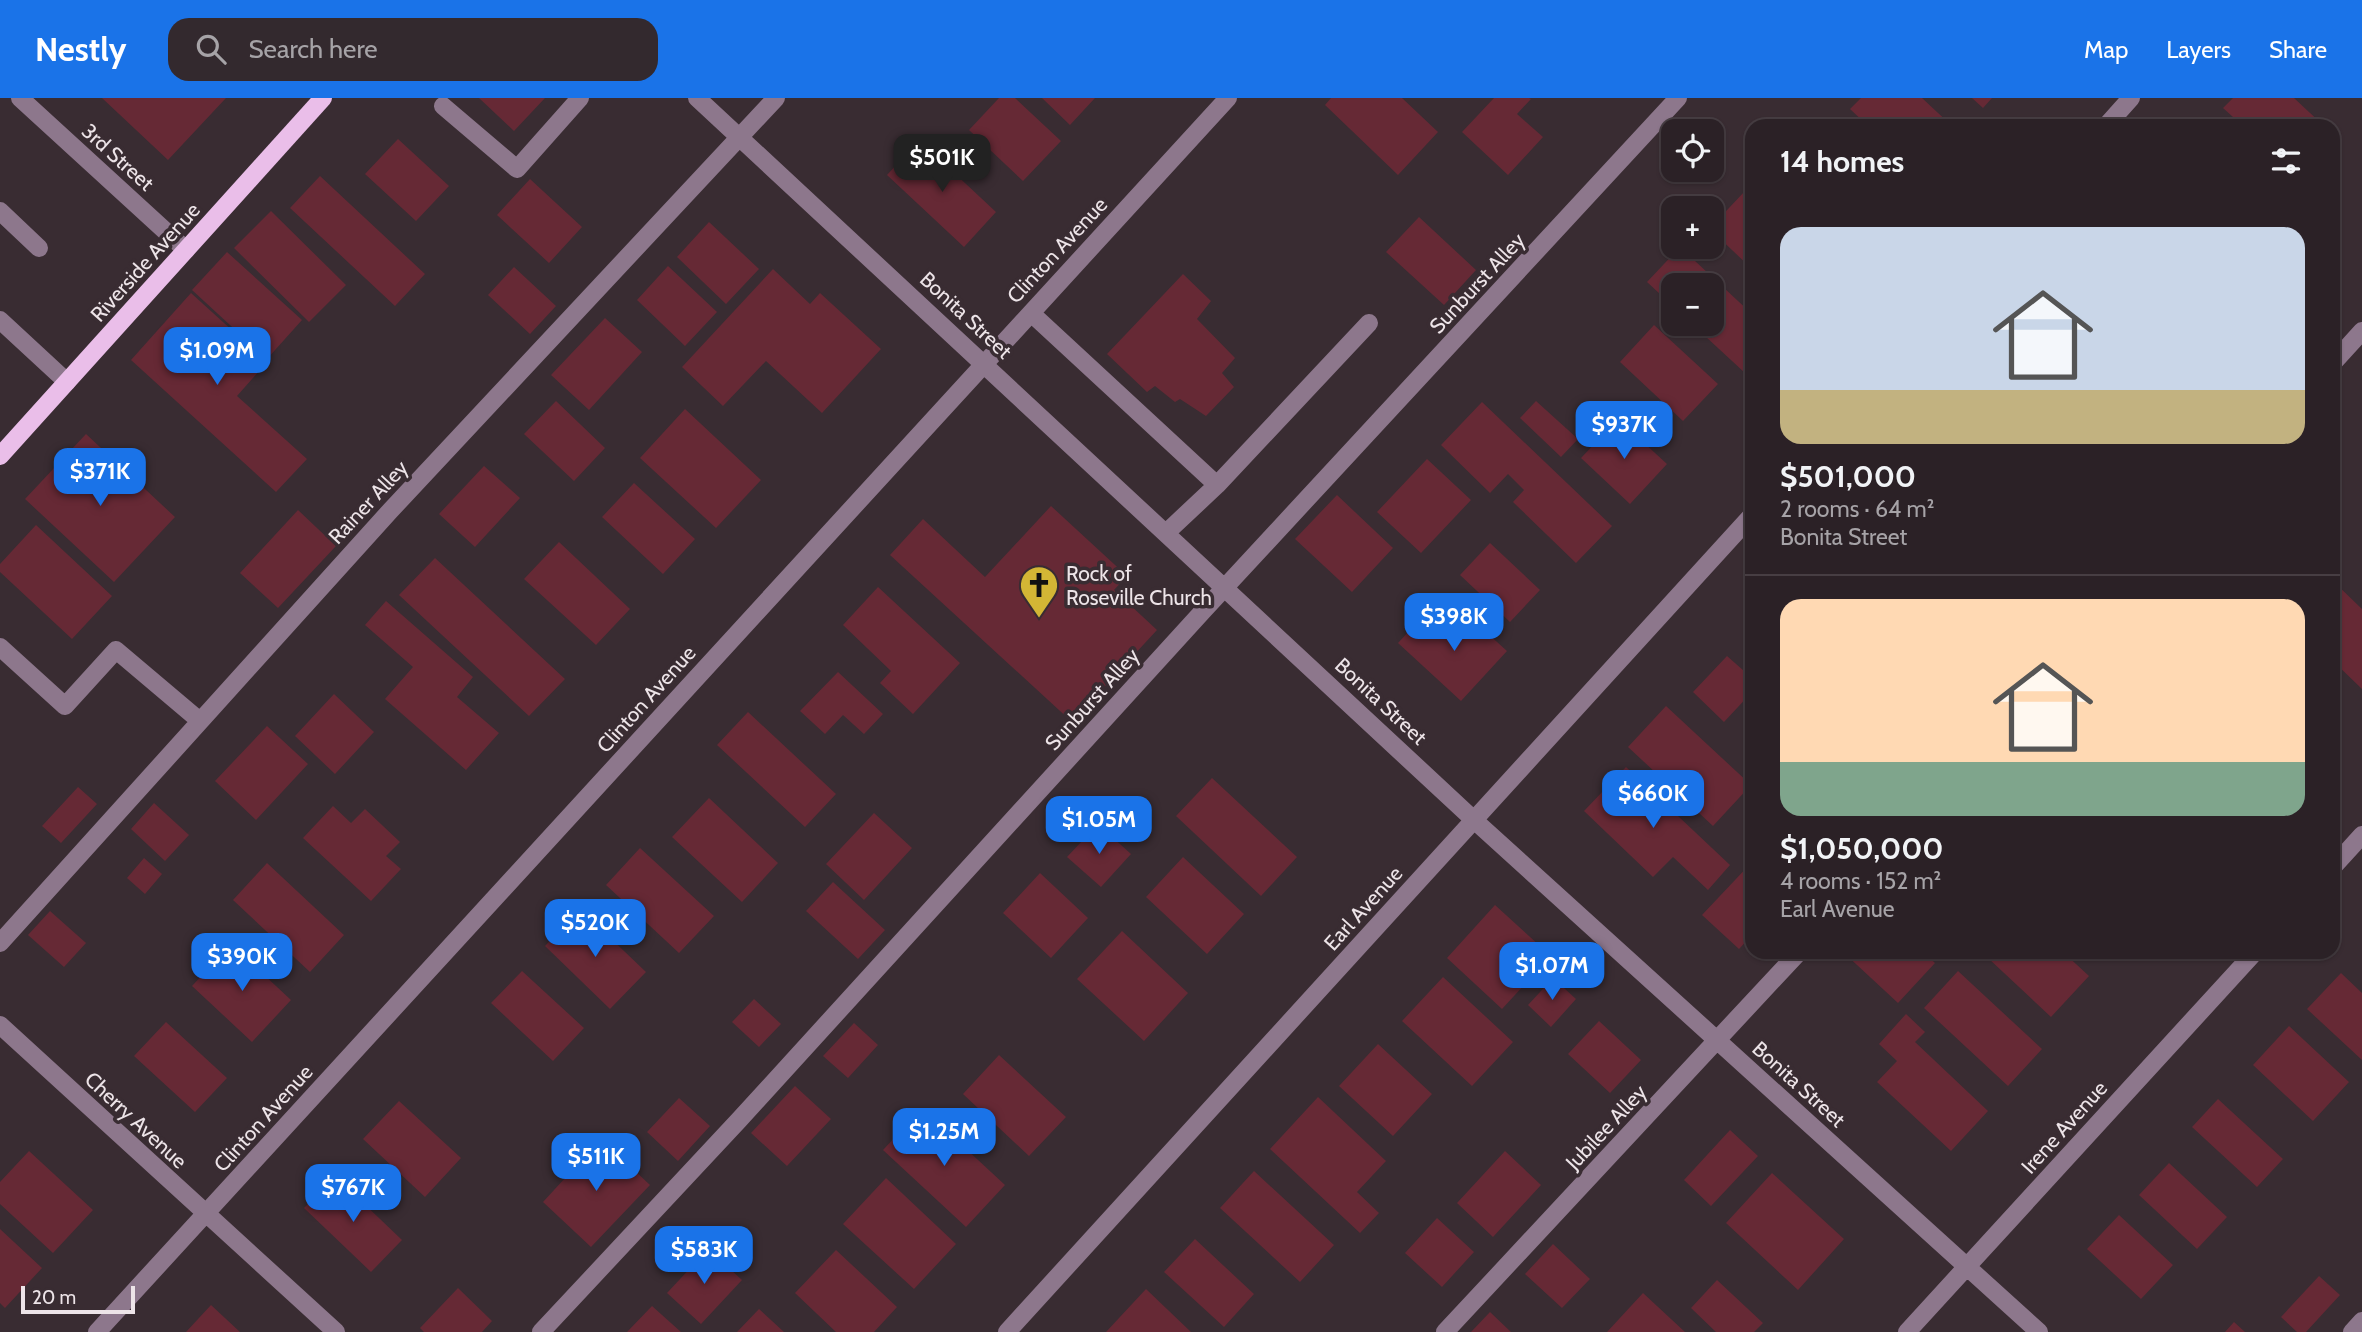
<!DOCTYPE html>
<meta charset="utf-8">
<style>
body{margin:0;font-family:Cabin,sans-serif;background:#33292e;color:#f1f3f6;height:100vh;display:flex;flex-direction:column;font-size:26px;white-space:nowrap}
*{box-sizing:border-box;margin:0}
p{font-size:23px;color:#a6a3a7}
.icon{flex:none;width:38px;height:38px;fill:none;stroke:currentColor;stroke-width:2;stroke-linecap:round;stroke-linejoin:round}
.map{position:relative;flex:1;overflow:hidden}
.drawer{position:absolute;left:1745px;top:21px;width:595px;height:840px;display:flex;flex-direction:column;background:#2b2126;border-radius:21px;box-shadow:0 2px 5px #0004,0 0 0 2px #473e43}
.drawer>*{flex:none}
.buttons{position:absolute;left:1661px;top:21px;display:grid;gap:14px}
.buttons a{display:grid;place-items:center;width:63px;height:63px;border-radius:14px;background:#2b2126;box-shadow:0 2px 5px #0004,0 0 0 2px #473e43;font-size:35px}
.scale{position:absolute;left:21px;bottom:18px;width:114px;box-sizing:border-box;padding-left:7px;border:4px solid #ede4e8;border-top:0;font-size:19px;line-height:24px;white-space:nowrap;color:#ede4e8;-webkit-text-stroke:5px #392c32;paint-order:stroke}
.price{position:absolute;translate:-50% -60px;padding:0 16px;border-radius:14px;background:#1a73e8;color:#fff;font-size:23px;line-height:46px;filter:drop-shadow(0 2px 4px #0008)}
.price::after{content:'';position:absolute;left:50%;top:42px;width:21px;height:16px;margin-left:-10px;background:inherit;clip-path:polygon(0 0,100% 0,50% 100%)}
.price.selected{background:#222;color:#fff}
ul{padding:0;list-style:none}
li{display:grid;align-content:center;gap:14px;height:371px;padding:0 35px}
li+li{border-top:2px solid #473e43}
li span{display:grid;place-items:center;height:217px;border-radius:21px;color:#555}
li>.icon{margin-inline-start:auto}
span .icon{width:126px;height:126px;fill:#fffc;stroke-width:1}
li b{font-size:30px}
h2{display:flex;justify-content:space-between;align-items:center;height:84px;padding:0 35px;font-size:30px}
header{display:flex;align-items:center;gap:42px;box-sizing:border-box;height:98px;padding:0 35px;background:#1a73e8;color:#fff}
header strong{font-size:33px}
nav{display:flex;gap:38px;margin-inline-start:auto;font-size:24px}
.search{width:490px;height:63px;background:#33292e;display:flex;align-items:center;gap:18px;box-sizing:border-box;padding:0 24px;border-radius:21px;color:#a6a3a7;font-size:26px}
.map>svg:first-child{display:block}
</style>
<header>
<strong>Nestly</strong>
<div class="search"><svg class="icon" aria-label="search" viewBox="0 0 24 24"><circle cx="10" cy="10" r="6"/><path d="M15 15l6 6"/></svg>Search here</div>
<nav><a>Map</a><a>Layers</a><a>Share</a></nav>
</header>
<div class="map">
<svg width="2362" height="1234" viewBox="0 0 2362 1234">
<rect width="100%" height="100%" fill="#392c32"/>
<!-- building -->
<path fill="#662935" d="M102,0H226L168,62Z
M479,0H545L514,33Z
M999,0H1015L1061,43L1023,83L969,32Z
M1042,0H1095L1070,27Z
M1331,0H1402L1438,34L1398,77L1325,7Z
M1494,0H1529L1531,1L1517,16L1543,39L1508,77L1462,34Z
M1861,0H1922L1952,28H1868L1850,11Z
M1972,0H1992L1983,10Z
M2233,0H2294L2324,28H2243L2223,10Z
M2215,19L2225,28H2207Z
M398,41L449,88L416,123L365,76Z
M919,42L996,114L964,149L887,77Z
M320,78L425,176L395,208L290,110Z
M530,81L582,129L549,165L497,117Z
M1745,93L1752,99V171L1712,133V128Z
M271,113L346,187L309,224L234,150Z
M1419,119L1476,172L1444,207L1386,154Z
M709,124L759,171L726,206L677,159Z
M1680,149L1752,216V267L1745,275L1692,226H1712V187H1673V208L1647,184Z
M227,154L302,222L267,261L192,192Z
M668,168L717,214L685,248L637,202Z
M514,169L556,208L530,236L488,197Z
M773,171L810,206L820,195L881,251L822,315L766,263L723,308L682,269Z
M1183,176L1211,203L1197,221L1235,260L1222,275L1234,289L1206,318L1180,301L1175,304L1155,288L1147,294L1107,256Z
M191,195L267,264L237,298L307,361L276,394L131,262Z
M605,220L642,254L589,312L551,277Z
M1654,227L1718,286L1683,323L1620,264Z
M556,303L605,350L574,383L524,336Z
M1536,303L1578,341L1561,359L1520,320Z
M1482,304L1612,428L1576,465L1513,404L1524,392L1508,376L1490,395L1441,347Z
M685,311L761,382L716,430L640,360Z
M1618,321L1667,366L1630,406L1581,360Z
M86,336L175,419L114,484L25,401Z
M1427,361L1471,402L1421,455L1377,414Z
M484,368L520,400L475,449L439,416Z
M634,385L695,441L663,476L602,419Z
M1337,397L1393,450L1352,494L1295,441Z
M1051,408L1127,478L1114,492L1157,532L1072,624L890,457L923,421L985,479Z
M298,412L336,448L278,510L240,475Z
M36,427L112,498L72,541L0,474V466Z
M559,444L630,511L596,547L524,481Z
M1490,445L1540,492L1510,524L1460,477Z
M435,460L565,581L529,618L399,497Z
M2333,483L2362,511V591L2333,563Z
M878,489L960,565L913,616L880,585L891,573L843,527Z
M386,503L473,579L457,599L499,635L466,672L385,601L413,569L365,527Z
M1466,516L1507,553L1461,603L1398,545L1423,518L1446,538Z
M1727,558L1752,580V594L1724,624L1693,594Z
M838,574L883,616L864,636L843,617L825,636L800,613Z
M334,596L374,634L335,676L295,638Z
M1666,608L1751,687L1713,728L1628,649Z
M2333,611L2342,619L2333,629Z
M748,614L836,696L805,729L717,647Z
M267,628L308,666L256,722L215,683Z
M1626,669L1730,767L1708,792L1673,759L1653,779L1584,713Z
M1212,680L1297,759L1261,798L1176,718Z
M78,689L97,706L61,745L42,728Z
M709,700L778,765L742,804L672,739Z
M154,705L189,737L165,763L131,731Z
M333,708L351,725L365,711L400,744L386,758L401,771L371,803L303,740Z
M874,715L912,750L864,802L826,766Z
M1098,726L1131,756L1101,789L1067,759Z
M640,750L714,818L679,855L606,787Z
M1183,759L1244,816L1207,856L1146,799Z
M144,760L162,776L145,796L127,780Z
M1752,764V837L1739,851L1702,817Z
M267,765L344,837L310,874L233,802Z
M1040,775L1088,820L1051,860L1003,815Z
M833,784L885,832L858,861L806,813Z
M1495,807L1551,858L1502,911L1447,860Z
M580,811L646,874L610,911L545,848Z
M50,813L86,845L64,869L28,837Z
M1122,833L1188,895L1144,943L1077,881Z
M231,846L291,902L252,944L192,888Z
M1843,854H1923L1935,865L1898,905Z
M1993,854H2063L2089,878L2051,919L1988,860Z
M522,873L584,930L553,963L491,905Z
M1958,873L2042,951L2008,988L1924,910Z
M2341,875L2362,895V962L2307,911Z
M1443,879L1513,944L1472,988L1402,923Z
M1553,880L1576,901L1551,929L1528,907Z
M754,901L781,926L759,949L732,924Z
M1906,916L1925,934L1915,944L1988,1013L1951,1053L1877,984L1897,963L1879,946Z
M1599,923L1641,962L1610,995L1568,956Z
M166,924L227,980L195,1014L134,958Z
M854,925L878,947L848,980L823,958Z
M2289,928L2349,984L2313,1023L2253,967Z
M1378,946L1432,996L1393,1038L1339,988Z
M999,957L1066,1019L1029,1058L963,996Z
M795,988L831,1021L787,1068L751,1035Z
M1318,999L1386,1063L1357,1094L1379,1115L1360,1135L1270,1051Z
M679,1000L710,1028L678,1063L647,1034Z
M2218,1001L2283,1061L2257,1089L2192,1029Z
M399,1003L461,1060L425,1099L363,1041Z
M922,1010L1005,1087L966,1129L883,1052Z
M1730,1032L1758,1058L1711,1108L1684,1082Z
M601,1041L650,1087L591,1149L543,1104Z
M29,1053L93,1112L53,1155L0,1106V1084Z
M1505,1053L1541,1087L1493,1139L1457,1105Z
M2169,1065L2227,1119L2197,1151L2139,1097Z
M1254,1073L1334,1147L1300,1184L1220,1110Z
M1772,1075L1844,1141L1798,1192L1726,1125Z
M335,1078L402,1142L371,1174L304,1110Z
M886,1080L956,1146L914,1191L843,1126Z
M2119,1117L2173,1167L2141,1201L2087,1151Z
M1437,1120L1474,1154L1442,1189L1405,1155Z
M0,1131L42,1170L5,1210L0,1205Z
M1195,1141L1254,1196L1224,1229L1164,1174Z
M1553,1146L1590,1181L1562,1210L1525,1176Z
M708,1151L742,1182L701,1226L667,1195Z
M836,1152L897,1209L874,1234H836L795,1195Z
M2319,1178L2340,1197L2306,1234H2297L2281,1219Z
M1717,1182L1763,1225L1754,1234H1716L1691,1210Z
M458,1190L492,1223L482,1234H424L420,1230Z
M1146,1191L1191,1234H1106Z
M1643,1195L1685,1234H1607Z
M211,1207L240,1234H186Z
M652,1208L681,1234H627Z
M759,1211L784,1234H737Z
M1490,1214L1511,1234H1471Z
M2234,1224L2245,1234H2225Z"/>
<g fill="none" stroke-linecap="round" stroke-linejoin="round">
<!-- minor -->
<path stroke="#8d778c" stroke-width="18" d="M20,0L186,152
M697,0L1474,722L2039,1234
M443,8L517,71L580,0
M2106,28L2131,0
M0,113L39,150
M1031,215L1217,387
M0,222L67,284
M2333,265L2362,233
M1167,434L1217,387L1369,225
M0,549L65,608L116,552L200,623
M2333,769L2362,737
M0,845L390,413L776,0
M0,927L336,1234
M97,1234L1228,0
M541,1234L739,1022L1203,513L1678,0
M1007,1234L1752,417
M1445,1234L1799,854
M1907,1234L2255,854
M2352,1234L2362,1223"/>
<!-- major -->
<path stroke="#eabee9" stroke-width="18" d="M0,358L323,0"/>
</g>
<!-- icons -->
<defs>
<g id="church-pin" transform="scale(2.0125)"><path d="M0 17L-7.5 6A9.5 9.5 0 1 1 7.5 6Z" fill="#d3b635" stroke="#392c32"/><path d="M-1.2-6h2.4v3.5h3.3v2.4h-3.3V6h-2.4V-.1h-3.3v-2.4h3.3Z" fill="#111"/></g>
</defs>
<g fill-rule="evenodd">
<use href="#church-pin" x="1039" y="487"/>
</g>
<g text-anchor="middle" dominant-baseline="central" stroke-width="7" stroke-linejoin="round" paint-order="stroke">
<!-- street labels -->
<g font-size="21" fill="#ede4e8" stroke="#392c32">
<text transform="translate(118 59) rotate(42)">3rd Street</text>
<text transform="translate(1057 152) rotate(-47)">Clinton Avenue</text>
<text transform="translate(145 164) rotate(-48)">Riverside Avenue</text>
<text transform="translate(1477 185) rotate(-47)">Sunburst Alley</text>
<text transform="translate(966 217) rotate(43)">Bonita Street</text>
<text transform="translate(368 404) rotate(-47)">Rainer Alley</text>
<text transform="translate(646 601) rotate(-48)">Clinton Avenue</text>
<text transform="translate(1092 601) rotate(-48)">Sunburst Alley</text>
<text transform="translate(1381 603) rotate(43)">Bonita Street</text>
<text transform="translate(1363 810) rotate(-48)">Earl Avenue</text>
<text transform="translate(1799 986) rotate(42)">Bonita Street</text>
<text transform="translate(263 1020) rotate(-48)">Clinton Avenue</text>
<text transform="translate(136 1022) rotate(43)">Cherry Avenue</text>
<text transform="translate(1606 1029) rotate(-47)">Jubilee Alley</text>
<text transform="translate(2064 1029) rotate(-48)">Irene Avenue</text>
</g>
<!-- poi labels -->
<g font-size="21" fill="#ede4e8" stroke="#392c32" text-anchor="start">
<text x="1066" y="475">Rock of<tspan x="1066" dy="24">Roseville Church</tspan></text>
</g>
</g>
</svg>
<div class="buttons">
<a><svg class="icon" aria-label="locate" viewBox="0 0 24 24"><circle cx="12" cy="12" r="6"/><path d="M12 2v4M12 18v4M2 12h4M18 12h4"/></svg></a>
<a>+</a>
<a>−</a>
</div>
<div class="scale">20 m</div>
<b class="price selected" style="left:942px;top:96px">$501K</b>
<b class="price" style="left:217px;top:289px">$1.09M</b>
<b class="price" style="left:1624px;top:363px">$937K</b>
<b class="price" style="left:100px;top:410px">$371K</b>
<b class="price" style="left:1454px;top:555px">$398K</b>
<b class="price" style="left:1653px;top:732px">$660K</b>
<b class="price" style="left:1099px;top:758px">$1.05M</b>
<b class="price" style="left:595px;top:861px">$520K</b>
<b class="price" style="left:242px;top:895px">$390K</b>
<b class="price" style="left:1552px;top:904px">$1.07M</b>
<b class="price" style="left:944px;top:1070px">$1.25M</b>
<b class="price" style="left:596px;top:1095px">$511K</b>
<b class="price" style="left:353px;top:1126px">$767K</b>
<b class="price" style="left:704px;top:1188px">$583K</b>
<section class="drawer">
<h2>14 homes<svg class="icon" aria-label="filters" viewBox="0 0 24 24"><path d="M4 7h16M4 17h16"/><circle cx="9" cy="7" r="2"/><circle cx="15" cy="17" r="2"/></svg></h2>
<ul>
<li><span style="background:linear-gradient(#c9d6e8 75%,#c2b280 0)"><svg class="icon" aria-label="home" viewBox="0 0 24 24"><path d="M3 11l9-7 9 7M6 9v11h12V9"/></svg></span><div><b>$501,000</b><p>2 rooms · 64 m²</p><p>Bonita Street</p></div></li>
<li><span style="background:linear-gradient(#ffd9b3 75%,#7fa58c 0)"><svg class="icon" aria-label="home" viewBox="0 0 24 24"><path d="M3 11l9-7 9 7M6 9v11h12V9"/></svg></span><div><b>$1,050,000</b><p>4 rooms · 152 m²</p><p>Earl Avenue</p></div></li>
</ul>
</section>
</div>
